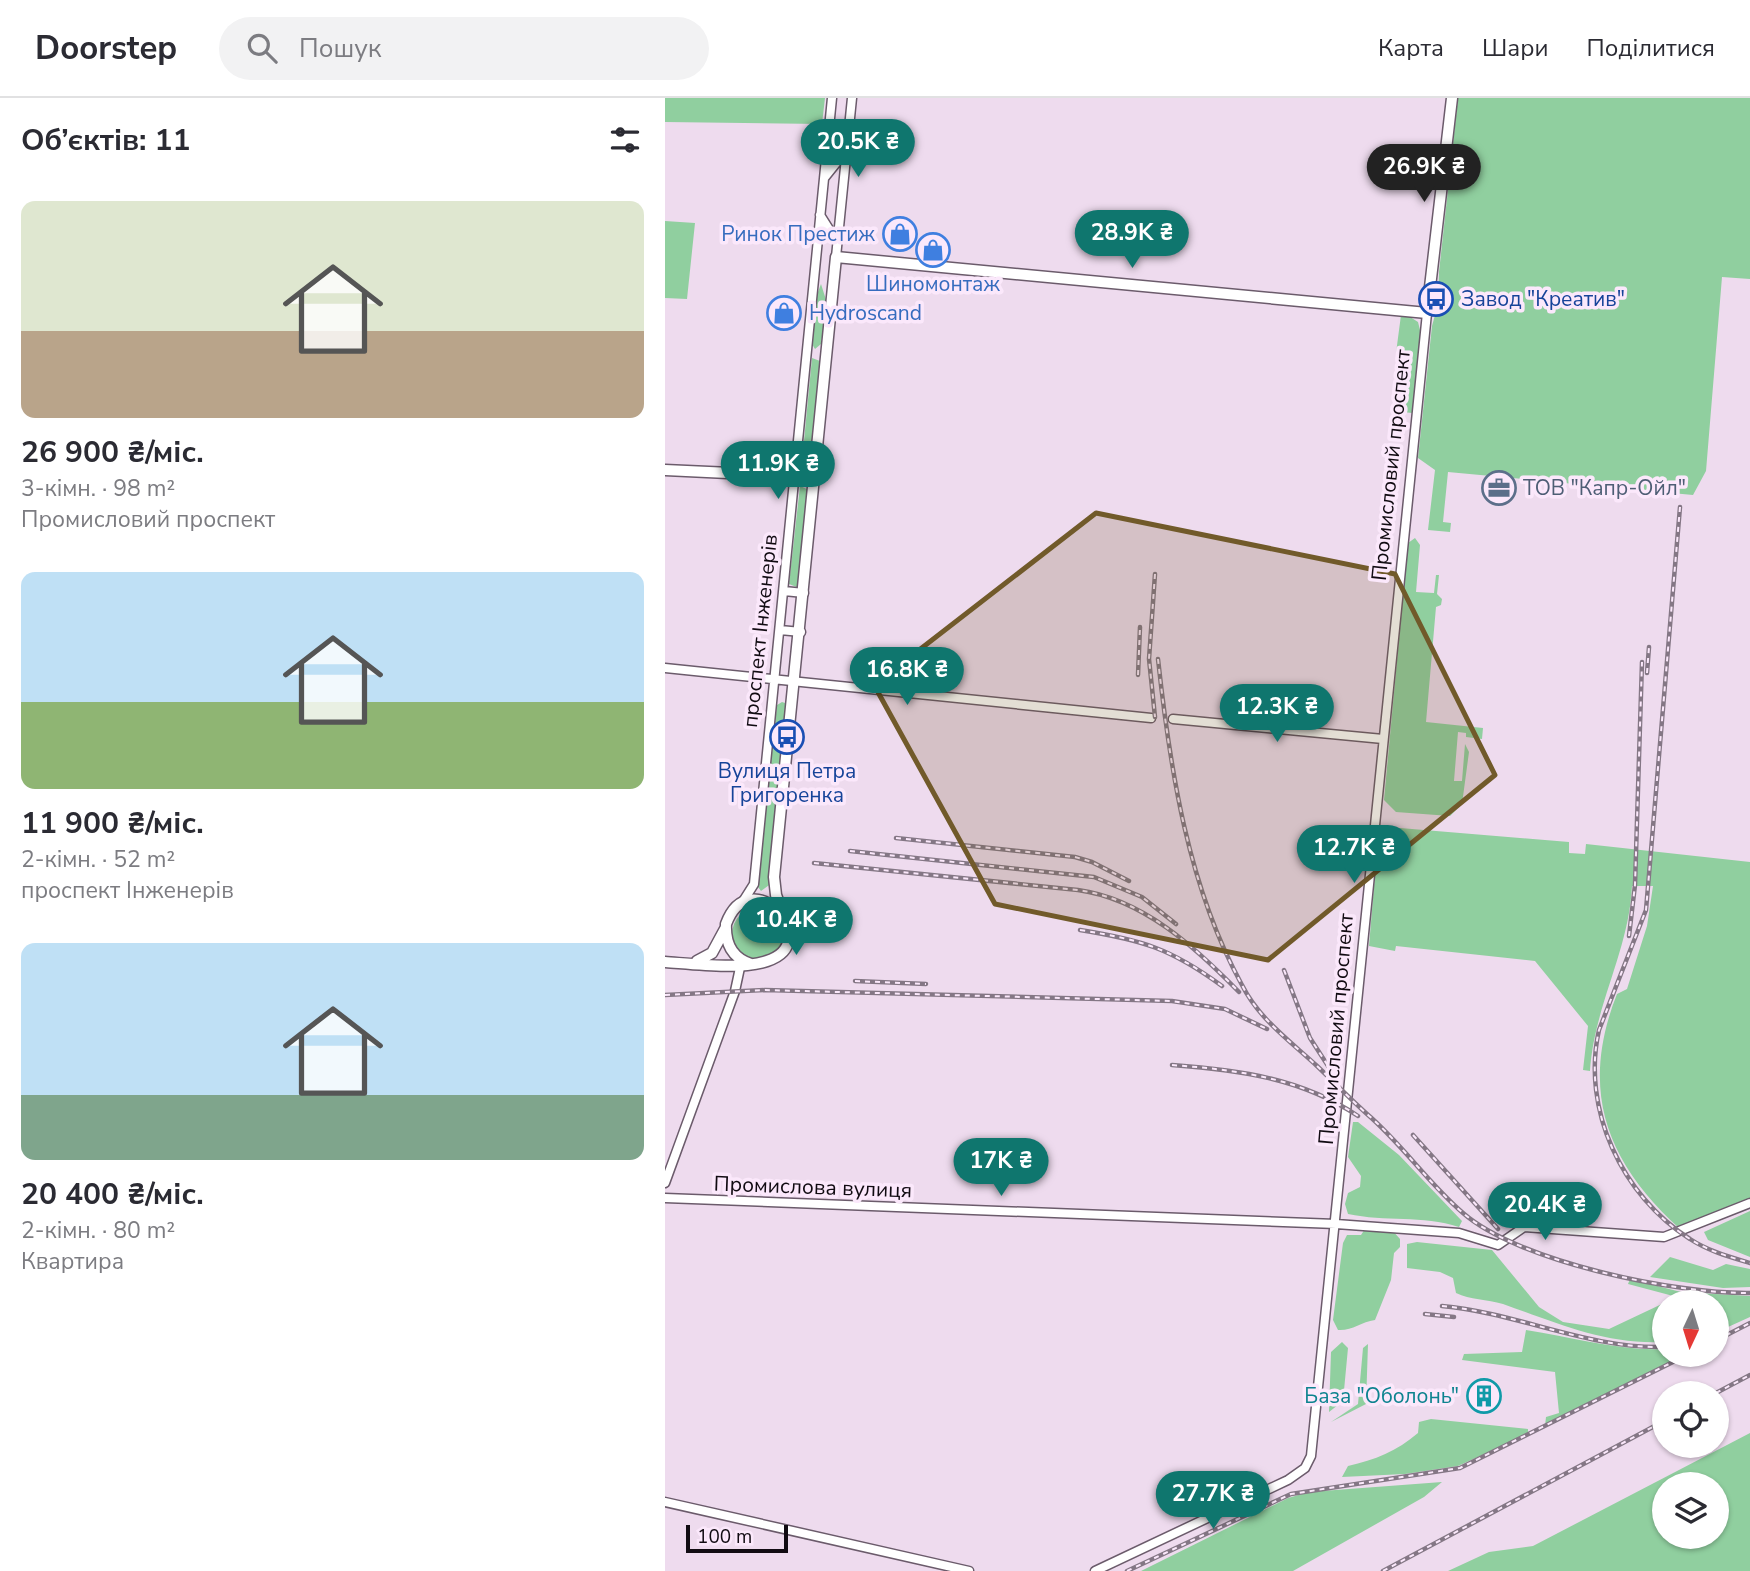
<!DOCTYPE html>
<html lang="uk">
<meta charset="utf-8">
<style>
body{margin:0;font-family:"Nunito Sans",sans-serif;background:#f2f2f3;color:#2b2b33;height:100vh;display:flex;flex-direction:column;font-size:26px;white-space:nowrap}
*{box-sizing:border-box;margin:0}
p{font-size:23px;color:#7c7c81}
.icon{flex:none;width:38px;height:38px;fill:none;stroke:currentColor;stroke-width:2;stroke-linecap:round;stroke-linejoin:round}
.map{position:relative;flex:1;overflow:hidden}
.details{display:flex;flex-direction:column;background:#fff;width:665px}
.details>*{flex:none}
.needle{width:46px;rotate:184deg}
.fabs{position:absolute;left:987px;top:1192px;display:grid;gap:14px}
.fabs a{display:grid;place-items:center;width:77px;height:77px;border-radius:50%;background:#fff;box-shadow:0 2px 5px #0004;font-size:35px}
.scale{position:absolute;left:21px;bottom:18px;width:102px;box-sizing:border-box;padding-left:7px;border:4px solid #110b12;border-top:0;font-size:19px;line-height:24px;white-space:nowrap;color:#110b12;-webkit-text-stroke:5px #fbe8fb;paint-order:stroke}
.price{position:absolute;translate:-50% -60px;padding:0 16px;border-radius:24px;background:#0f766e;color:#fff;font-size:23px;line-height:46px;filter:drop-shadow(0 2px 4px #0008)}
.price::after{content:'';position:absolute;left:50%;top:42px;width:21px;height:16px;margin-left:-10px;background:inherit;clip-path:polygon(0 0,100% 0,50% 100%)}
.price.current{background:#222;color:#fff}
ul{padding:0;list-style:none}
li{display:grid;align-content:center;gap:14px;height:371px;padding:0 21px}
li span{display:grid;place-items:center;height:217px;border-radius:14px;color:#555}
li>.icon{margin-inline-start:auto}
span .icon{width:126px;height:126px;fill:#fffc;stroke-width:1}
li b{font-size:30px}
h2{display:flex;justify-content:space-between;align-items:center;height:84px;padding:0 21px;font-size:30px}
header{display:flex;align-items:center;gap:42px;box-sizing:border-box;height:98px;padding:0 35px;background:#fff;border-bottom:2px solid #e1e1e2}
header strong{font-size:33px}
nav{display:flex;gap:38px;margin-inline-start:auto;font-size:24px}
.search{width:490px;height:63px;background:#f2f2f3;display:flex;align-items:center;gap:18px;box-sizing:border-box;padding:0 24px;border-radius:38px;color:#7c7c81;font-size:26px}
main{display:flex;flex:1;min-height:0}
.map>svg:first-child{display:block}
</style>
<header>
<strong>Doorstep</strong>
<div class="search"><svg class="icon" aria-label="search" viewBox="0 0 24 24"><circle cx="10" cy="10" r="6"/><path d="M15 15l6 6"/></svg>Пошук</div>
<nav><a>Карта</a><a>Шари</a><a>Поділитися</a></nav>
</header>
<main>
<section class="details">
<h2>Об’єктів: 11<svg class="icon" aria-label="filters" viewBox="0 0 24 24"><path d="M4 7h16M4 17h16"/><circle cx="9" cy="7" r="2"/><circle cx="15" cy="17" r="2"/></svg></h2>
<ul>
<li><span style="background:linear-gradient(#dfe7d0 60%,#b9a48a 0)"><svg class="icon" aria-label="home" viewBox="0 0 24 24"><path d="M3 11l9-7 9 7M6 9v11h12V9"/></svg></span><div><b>26 900 ₴/міс.</b><p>3-кімн. · 98 m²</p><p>Промисловий проспект</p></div></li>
<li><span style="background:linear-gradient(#bfe0f5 60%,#8fb573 0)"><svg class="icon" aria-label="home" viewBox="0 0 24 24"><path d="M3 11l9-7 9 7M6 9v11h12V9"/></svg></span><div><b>11 900 ₴/міс.</b><p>2-кімн. · 52 m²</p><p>проспект Інженерів</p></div></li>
<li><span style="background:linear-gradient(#bfe0f5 70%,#7fa58c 0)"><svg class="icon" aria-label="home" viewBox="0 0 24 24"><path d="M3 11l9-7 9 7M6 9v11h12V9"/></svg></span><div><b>20 400 ₴/міс.</b><p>2-кімн. · 80 m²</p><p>Квартира</p></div></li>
</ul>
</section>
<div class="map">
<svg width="1085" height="1473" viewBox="0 0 1085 1473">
<rect width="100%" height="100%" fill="#eedbee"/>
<!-- green -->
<path fill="#90cf9f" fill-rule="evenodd" d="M0,0H160L157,26L0,24Z
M793,0H1085V181L1057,179L1041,373L1028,397L783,374L778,424L786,425L785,434L763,432L770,372L753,360L767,228L773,206L774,174Z
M0,123L30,125L22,201L0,200Z
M156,186L162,205L156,246L150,251L147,246L150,202Z
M736,217H742L753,224L756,236L750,305L747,315L738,314L729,291L741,282L742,261L731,255Z
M147,260L155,263L147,364L136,374Z
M135,388L144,392L134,490L124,486Z
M750,440L755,447L751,494L769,495L771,477H774L772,496L777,501L776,507L771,509L761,624L818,630L817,641L801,639V635L793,634L789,683H797L800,646L804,654L797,706L785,718L731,714L719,702L743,445Z
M117,604L123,606L107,785L96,793L93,789L112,607Z
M723,729L904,744V755L920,756L921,746L1085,764V1100L1015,1131C941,1064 914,992 952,896L962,891L982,828L988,788H967C964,853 929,908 925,973L918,972L923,928L870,863L731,848L730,853L704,848L713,740L716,733Z
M67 836a26 26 0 1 1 52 0a26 26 0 1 1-52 0Z
M688,1024H693L734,1057L797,1123L794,1129C757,1117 720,1124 683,1116L680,1106L683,1095L695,1089L696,1078L683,1059Z
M1085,1113V1159L1043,1142L1039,1134Z
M700,1131L727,1132L735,1141V1149L729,1155L726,1182L710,1222C696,1224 687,1233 673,1232L668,1222L678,1145L682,1137H696Z
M752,1144L827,1152L874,1209L898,1224L944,1231L999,1205V1244C940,1247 892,1225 838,1206C822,1201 805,1202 791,1195L788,1180L775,1174L742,1170V1146Z
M1005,1159L1048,1172L1061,1166L1085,1171V1189L1058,1190L985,1179Z
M965,1181L1016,1194L1085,1198V1219L1052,1234V1204H1002L1012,1199L963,1186Z
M861,1232C907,1239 953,1253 999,1251V1256L1020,1257L880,1328L881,1319L894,1315L890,1274L797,1262L799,1256L857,1254Z
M677,1244L683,1250L678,1303L664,1314L666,1254Z
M703,1246L701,1306L666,1324L693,1306L698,1250Z
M766,1321L863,1331V1336L793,1368L740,1376L677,1379L683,1368C710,1362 732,1353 753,1335L754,1324Z
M1085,1335V1473H783L824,1454L868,1448ZM1052,1386V1438H999V1386Z
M777,1384L759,1399L628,1473H476L623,1400L644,1394Z"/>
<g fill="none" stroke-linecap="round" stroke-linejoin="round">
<!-- minor casing -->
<g stroke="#6b5b6b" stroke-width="11">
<path id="minor" d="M160,79L180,54
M155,117L172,144
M171,159L187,0
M119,493L139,495
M115,532L136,534
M0,570L486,620
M508,621L718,641
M77,805L89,786L167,0
M0,1085L70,893L76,865
M0,1100L671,1126L794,1135L833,1147L859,1129L999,1139L1085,1105
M0,1404L304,1473
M430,1473L623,1382L640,1370L646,1358L762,215"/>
</g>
<!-- tertiary casing -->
<g stroke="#6b5b6b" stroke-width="13">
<path id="tertiary" d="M0,372L150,379
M118,816L111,797L109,779L171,159L762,215L787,0
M32,863L47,855L60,831
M0,864C28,866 76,872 102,863C161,844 85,761 61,826C60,845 67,860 86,866"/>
</g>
<!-- minor -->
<use href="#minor" stroke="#fff" stroke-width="8"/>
<!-- tertiary -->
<use href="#tertiary" stroke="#fff" stroke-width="10"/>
<!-- rail casing -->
<g stroke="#847785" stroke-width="4.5">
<path id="rail" d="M1015,409L981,812L934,932C916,1011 957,1098 1025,1141C1043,1153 1065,1159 1085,1165
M490,476L484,561L490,619
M493,561C505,671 523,789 577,887C594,921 625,943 652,968C669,984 685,1001 702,1016C737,1046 763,1085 798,1115C854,1164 1011,1196 1085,1195
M982,575L984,549
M473,577L475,529
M231,740L410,759L427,764L464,783
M185,753L429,779L477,799L511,826
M149,765L413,792C478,801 530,849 574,894
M415,832C477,842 505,850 557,888
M964,838L970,787L977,564
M619,872L645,940L665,971
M190,883L261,886
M0,897L100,892L507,903L560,911L602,931
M507,967C574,972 636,980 693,1018
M748,1037L833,1131
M777,1208C853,1215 923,1251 999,1249
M760,1216L789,1219
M1052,1242L1085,1225
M1051,1295L1085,1277
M462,1473L626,1396L795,1370L1024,1256
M718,1473L999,1323"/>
</g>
<!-- rail -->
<use href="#rail" stroke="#fbe8fb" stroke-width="2" stroke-dasharray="5" stroke-linecap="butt"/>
</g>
<!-- marked area -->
<path fill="#715a2a" fill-opacity="0.2" stroke="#715a2a" stroke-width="5" stroke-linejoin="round" d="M431,415L730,476L830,677L603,862L330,806L209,587Z"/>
<!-- icons -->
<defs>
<g id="shop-ring" transform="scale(1.75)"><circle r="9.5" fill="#fbe8fb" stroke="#3f7fe0" stroke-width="1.5"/><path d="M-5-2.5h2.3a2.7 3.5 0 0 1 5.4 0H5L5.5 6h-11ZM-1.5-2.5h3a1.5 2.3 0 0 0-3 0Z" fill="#3f7fe0"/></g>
<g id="bus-ring" transform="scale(1.75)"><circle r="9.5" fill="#fbe8fb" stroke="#1a4fb4" stroke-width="1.5"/><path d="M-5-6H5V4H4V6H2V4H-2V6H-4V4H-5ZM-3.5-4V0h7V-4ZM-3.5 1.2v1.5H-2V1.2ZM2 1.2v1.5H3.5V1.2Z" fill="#1a4fb4"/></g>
<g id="office-ring" transform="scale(1.75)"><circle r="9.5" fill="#fbe8fb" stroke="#5c6f8a" stroke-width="1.5"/><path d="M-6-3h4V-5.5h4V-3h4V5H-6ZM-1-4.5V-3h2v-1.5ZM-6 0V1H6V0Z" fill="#5c6f8a"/></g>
<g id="building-ring" transform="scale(1.75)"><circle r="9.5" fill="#fbe8fb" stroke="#0f9aa8" stroke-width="1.5"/><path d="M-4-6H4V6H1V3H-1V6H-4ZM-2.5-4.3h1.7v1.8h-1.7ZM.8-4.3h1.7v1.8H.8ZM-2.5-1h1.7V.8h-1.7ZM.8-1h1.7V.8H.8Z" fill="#0f9aa8"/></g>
</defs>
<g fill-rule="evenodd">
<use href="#shop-ring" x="235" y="136"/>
<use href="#shop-ring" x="268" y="152"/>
<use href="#bus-ring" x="771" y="201"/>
<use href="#shop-ring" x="119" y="215"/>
<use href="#office-ring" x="834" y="390"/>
<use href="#bus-ring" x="122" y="639"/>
<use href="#building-ring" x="819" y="1298"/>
</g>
<g text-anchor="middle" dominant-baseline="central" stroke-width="7" stroke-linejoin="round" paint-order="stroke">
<!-- shop labels -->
<g font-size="21" fill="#366cbe" stroke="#fbe8fb" text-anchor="end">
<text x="210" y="136">Ринок Престиж</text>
<text x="268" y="186" text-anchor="middle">Шиномонтаж</text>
<text x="144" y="215" text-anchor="start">Hydroscand</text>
</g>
<!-- transit labels -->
<g font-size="21" fill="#164399" stroke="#fbe8fb" text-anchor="start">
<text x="796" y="201">Завод "Креатив"</text>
<text x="122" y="673" text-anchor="middle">Вулиця Петра<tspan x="122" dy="24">Григоренка</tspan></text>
</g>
<!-- street labels -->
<g font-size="21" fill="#110b12" stroke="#fbe8fb">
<text transform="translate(726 367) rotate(-84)">Промисловий проспект</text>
<text transform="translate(95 533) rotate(-84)">проспект Інженерів</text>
<text transform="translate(671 931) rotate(-85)">Промисловий проспект</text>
<text transform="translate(148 1089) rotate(2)">Промислова вулиця</text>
</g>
<!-- service labels -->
<g font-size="21" fill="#4e5e75" stroke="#fbe8fb" text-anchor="start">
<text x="858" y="390">ТОВ "Капр-Ойл"</text>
</g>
<!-- culture labels -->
<g font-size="21" fill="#0d838f" stroke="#fbe8fb" text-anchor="end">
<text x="794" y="1298">База "Оболонь"</text>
</g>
</g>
</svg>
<div class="fabs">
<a><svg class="needle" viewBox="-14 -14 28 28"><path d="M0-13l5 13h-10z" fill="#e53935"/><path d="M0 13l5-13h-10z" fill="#7c7c81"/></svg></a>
<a><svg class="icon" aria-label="locate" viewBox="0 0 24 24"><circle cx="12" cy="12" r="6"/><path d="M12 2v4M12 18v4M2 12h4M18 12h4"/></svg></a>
<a><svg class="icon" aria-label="layers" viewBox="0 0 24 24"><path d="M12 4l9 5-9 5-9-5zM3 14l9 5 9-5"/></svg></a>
</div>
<div class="scale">100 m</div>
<b class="price" style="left:193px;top:81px">20.5K ₴</b>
<b class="price current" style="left:759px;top:106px">26.9K ₴</b>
<b class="price" style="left:467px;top:172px">28.9K ₴</b>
<b class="price" style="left:113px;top:403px">11.9K ₴</b>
<b class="price" style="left:242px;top:609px">16.8K ₴</b>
<b class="price" style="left:612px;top:646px">12.3K ₴</b>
<b class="price" style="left:689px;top:787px">12.7K ₴</b>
<b class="price" style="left:131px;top:859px">10.4K ₴</b>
<b class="price" style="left:336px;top:1100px">17K ₴</b>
<b class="price" style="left:880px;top:1144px">20.4K ₴</b>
<b class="price" style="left:548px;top:1433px">27.7K ₴</b>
</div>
</main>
